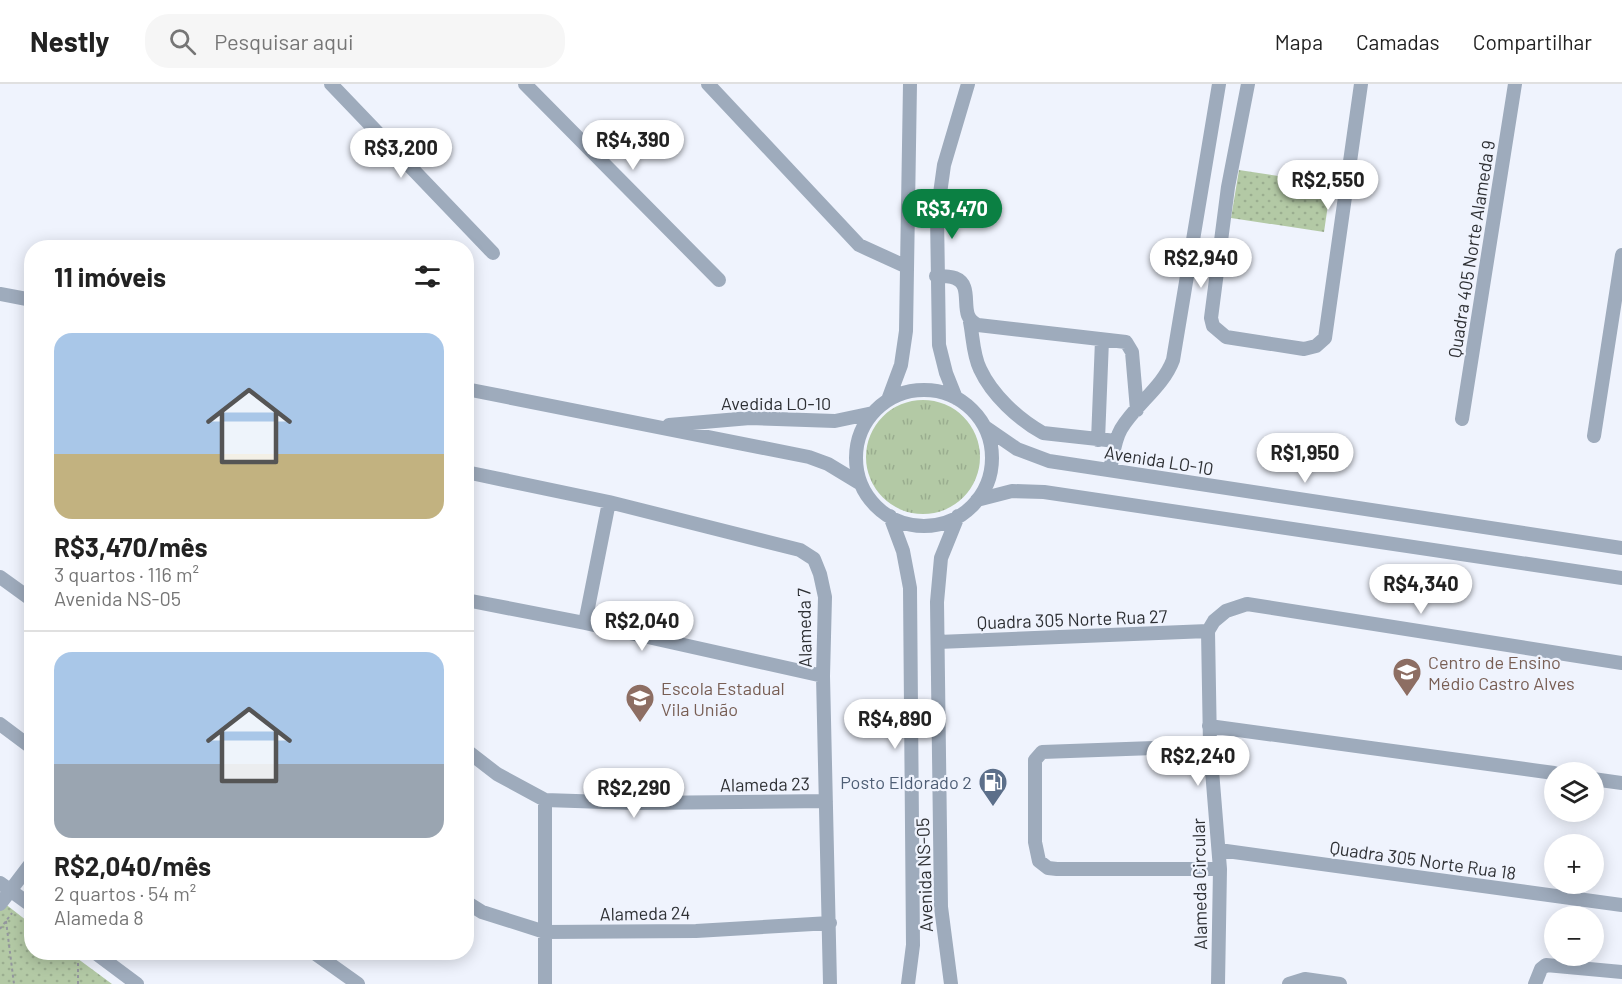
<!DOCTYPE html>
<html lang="pt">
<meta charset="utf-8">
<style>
body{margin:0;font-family:Barlow,sans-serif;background:#f6f6f6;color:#222;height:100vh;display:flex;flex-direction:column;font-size:22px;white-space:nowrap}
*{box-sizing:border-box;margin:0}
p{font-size:20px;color:#767676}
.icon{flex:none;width:33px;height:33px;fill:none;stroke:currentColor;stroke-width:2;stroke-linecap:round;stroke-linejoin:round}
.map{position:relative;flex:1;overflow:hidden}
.sheet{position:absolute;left:24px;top:156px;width:450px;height:720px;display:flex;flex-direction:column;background:#fff;border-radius:24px;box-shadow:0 3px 15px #0003}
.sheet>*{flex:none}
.buttons{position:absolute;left:1544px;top:678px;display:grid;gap:12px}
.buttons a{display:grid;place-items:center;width:60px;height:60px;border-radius:50%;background:#fff;box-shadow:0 3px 15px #0003;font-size:30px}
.price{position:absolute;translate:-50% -51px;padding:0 14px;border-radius:21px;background:#fff;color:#222;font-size:20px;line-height:39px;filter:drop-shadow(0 2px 3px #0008)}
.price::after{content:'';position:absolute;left:50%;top:36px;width:18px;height:14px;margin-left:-9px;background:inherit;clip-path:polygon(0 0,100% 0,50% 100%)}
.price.on{background:#0b8043;color:#fff}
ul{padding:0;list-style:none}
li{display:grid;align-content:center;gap:12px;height:318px;padding:0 30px}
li+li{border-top:2px solid #e0e0e0}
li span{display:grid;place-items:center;height:186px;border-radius:18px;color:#555}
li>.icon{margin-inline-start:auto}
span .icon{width:108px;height:108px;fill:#fffc;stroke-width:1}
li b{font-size:26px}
h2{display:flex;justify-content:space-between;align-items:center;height:72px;padding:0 30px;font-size:26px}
header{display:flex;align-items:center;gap:36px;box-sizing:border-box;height:84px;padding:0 30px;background:#fff;border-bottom:2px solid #e0e0e0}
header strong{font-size:28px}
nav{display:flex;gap:33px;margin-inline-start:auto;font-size:21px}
.search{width:420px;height:54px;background:#f6f6f6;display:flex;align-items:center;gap:15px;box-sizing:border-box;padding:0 21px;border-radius:24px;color:#767676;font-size:22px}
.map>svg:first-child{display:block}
</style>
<header>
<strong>Nestly</strong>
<div class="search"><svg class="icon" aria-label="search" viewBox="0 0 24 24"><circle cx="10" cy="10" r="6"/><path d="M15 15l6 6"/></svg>Pesquisar aqui</div>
<nav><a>Mapa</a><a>Camadas</a><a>Compartilhar</a></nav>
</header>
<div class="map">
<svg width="1622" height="900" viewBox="0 0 1622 900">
<defs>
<pattern id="grass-tufts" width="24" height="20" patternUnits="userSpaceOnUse" patternTransform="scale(1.5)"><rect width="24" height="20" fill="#b3c9a5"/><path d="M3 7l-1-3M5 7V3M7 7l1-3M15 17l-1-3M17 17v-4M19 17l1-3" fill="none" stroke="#9aad8f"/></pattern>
<pattern id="park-dots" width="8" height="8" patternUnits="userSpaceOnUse" patternTransform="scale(1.5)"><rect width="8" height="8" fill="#b3c9a5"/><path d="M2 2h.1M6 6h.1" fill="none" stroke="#9aad8f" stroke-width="1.8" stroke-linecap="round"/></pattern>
</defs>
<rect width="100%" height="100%" fill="#eff3fd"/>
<!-- grass -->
<path fill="url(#grass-tufts)" d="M866 373a57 57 0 1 1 114 0a57 57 0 1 1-114 0Z"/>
<!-- park -->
<path fill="url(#park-dots)" d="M1239,86L1331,100L1324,148L1231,134Z
M4,819L31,840L32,868L70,869L112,900H0V824Z"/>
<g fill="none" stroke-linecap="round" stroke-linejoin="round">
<!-- path -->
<path stroke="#93969d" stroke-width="2" stroke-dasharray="3 3" stroke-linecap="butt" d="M6,837L14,900
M0,845L12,829
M78,900V868"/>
<!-- minor -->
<path stroke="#9eabbc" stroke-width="14" d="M331,0L493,169
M525,0L719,196
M708,0L859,161L907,183
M1248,0L1228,103L1211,234L1213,242L1226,253L1304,265L1316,262L1325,254L1361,0
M936,192C942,192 950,192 955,194C976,202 956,233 978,241L1126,258L1132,268L1137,326
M0,210L32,216
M970,238C973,253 973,271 980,285C992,311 1018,335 1043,349L1116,357
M466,305L809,373L828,380L861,400
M856 374a68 68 0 1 1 136 0a68 68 0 1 1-136 0Z
M956,314L946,289L939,261L937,131L944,81L968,0
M888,316L901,281L906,247L910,0
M1462,335L1515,0
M669,341L750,334L835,337L873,329
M985,343L1017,365L1049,377L1622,464
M1594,352L1622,171
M1098,356L1102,256
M1110,386C1113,372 1114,357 1121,345C1136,320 1163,303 1173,276L1219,0
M466,388L609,418L800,466L814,475L820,490L825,513L823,592L830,900
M977,416L1012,407L1044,408L1622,494
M890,432L903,467L910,504L913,861L908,900
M0,493L32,516
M466,516L585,539L823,592
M585,539L609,418
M938,558L1208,547
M0,640L32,664
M1209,642L1554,689
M1210,662L1042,668L1035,676V758L1039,777L1048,784L1057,785H1220
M466,666L497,690L545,716L636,719L826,717
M1593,695L1622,699
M1219,766L1622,821
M0,799L32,822
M466,818L482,828L545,848L696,847L830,839
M0,820L32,778
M94,868L137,900
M313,868L358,900
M545,900V716
M951,900L941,823L937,518L941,474L958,432
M1218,900L1220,785L1210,662L1208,547L1214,537L1226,527L1247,520L1622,579
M1289,900L1305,895L1340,900
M1535,900L1541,885L1546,881L1622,888"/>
</g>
<!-- icons -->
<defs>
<g id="school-pin" transform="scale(1.5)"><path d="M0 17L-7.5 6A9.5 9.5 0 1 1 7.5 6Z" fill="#8d6e63" stroke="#eff3fd"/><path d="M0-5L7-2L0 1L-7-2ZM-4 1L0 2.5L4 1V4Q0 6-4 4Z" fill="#fff"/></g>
<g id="fuel-pin" transform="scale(1.5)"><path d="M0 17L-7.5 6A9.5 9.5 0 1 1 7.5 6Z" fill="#5c6f8a" stroke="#eff3fd"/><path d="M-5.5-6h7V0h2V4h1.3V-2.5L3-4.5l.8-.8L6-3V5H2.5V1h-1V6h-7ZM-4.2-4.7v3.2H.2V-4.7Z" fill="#fff"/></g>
</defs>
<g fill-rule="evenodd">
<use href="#school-pin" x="1407" y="588"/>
<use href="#school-pin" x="640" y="614"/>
<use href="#fuel-pin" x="993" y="698"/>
</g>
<g text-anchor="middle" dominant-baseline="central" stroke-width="4.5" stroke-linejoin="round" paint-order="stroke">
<!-- street labels -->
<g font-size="18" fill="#2e3034" stroke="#eff3fd">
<text transform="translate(1471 165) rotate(-81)">Quadra 405 Norte Alameda 9</text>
<text x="776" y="319">Avedida LO-10</text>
<text transform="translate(1159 376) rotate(9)">Avenida LO-10</text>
<text transform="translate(1072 535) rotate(-2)">Quadra 305 Norte Rua 27</text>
<text transform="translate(804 544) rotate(-91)">Alameda 7</text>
<text transform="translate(765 700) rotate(-1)">Alameda 23</text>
<text transform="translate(1423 776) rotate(8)">Quadra 305 Norte Rua 18</text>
<text transform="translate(924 791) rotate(-92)">Avenida NS-05</text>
<text transform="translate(1199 800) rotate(-91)">Alameda Circular</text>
<text transform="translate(645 829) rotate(-1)">Alameda 24</text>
</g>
<!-- education labels -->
<g font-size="18" fill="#785e54" stroke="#eff3fd" text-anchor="start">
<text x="1428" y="578">Centro de Ensino<tspan x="1428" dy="21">Médio Castro Alves</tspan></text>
<text x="661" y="604">Escola Estadual<tspan x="661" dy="21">Vila União</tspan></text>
</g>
<!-- service labels -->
<g font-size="18" fill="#4e5e75" stroke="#eff3fd" text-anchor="end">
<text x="972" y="698">Posto Eldorado 2</text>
</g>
</g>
</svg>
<div class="buttons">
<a><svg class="icon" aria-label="layers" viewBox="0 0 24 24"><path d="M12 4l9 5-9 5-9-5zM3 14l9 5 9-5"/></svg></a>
<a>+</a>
<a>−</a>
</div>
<b class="price" style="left:633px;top:87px">R$4,390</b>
<b class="price" style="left:401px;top:95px">R$3,200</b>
<b class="price" style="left:1328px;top:127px">R$2,550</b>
<b class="price on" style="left:952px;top:156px">R$3,470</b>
<b class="price" style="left:1201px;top:205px">R$2,940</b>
<b class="price" style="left:1305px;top:400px">R$1,950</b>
<b class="price" style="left:1421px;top:531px">R$4,340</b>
<b class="price" style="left:642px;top:568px">R$2,040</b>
<b class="price" style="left:895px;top:666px">R$4,890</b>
<b class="price" style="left:1198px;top:703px">R$2,240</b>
<b class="price" style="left:634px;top:735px">R$2,290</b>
<section class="sheet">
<h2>11 imóveis<svg class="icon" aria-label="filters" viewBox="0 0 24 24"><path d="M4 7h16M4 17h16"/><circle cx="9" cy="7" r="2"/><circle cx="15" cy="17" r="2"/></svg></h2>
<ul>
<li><span style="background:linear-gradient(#a9c7e8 65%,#c2b280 0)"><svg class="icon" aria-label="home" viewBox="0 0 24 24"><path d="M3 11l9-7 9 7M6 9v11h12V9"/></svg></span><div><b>R$3,470/mês</b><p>3 quartos · 116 m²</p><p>Avenida NS-05</p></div></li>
<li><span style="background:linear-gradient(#a9c7e8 60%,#9aa5b1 0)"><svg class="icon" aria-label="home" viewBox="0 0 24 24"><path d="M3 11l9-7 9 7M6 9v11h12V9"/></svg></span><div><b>R$2,040/mês</b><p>2 quartos · 54 m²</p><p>Alameda 8</p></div></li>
</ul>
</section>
</div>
